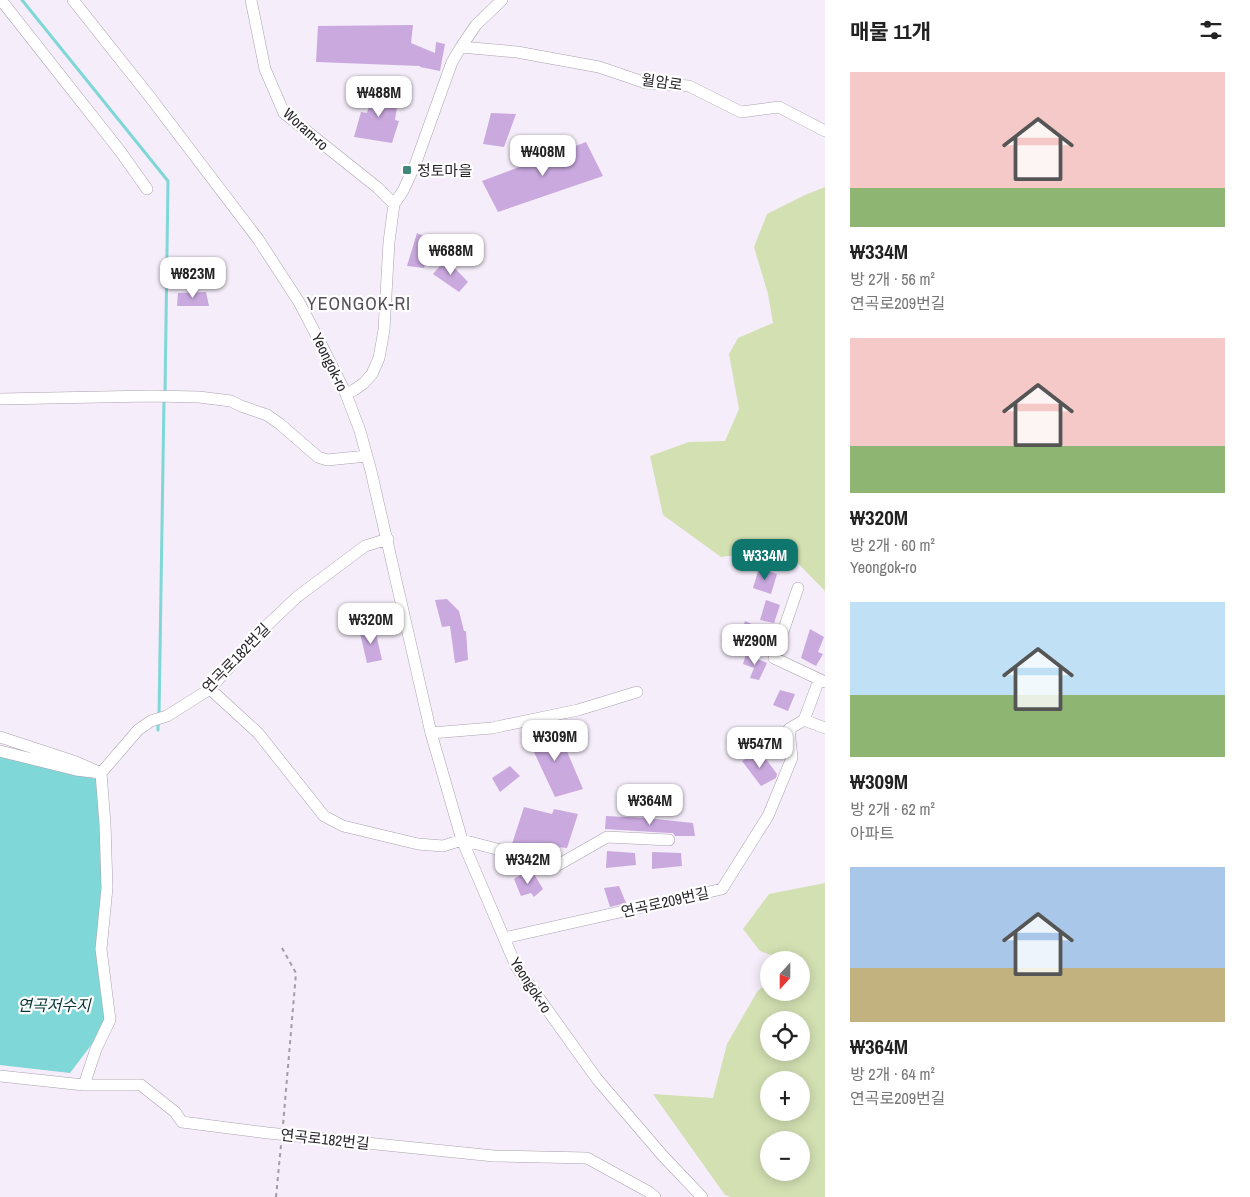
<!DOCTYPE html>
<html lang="ko">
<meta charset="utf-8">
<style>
body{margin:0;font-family:"Archivo Narrow","Noto Sans KR",sans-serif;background:#f2f2f2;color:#222;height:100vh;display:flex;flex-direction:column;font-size:19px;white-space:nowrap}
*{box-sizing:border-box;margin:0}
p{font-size:16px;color:#767676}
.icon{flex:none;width:28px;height:28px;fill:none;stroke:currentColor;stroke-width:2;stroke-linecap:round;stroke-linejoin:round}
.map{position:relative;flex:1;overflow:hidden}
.sheet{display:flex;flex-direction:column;background:#fff;width:425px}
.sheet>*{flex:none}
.needle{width:32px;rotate:201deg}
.controls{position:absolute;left:760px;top:951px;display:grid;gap:10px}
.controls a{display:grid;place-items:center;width:50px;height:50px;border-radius:50%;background:#fff;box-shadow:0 2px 12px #0003;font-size:25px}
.price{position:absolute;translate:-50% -42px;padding:0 11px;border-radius:10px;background:#fff;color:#222;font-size:16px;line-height:32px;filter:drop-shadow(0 1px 2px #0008)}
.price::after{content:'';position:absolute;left:50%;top:30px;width:15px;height:11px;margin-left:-8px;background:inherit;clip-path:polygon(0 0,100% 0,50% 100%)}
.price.selected{background:#0f766e;color:#fff}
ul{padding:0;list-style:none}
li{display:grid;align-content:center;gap:10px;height:265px;padding:0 25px}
li span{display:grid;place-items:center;height:155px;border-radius:0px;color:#555}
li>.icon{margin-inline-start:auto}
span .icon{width:90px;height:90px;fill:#fffc;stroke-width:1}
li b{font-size:21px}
h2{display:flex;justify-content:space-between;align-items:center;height:60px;padding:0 25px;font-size:21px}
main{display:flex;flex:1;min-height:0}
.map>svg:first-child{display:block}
</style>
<main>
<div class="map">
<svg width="825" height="1197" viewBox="0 0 825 1197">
<rect width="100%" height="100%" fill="#f5edfa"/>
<!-- green -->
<path fill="#d2e0b2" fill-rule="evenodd" d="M825,187V591L784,549L721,557L663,515L650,456L689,442L725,441L739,409L729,354L738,338L773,323L768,294L754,247L767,214L805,195Z
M825,883V1197H731L725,1195L653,1094L713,1098L727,1044L757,992L769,981V992H801V960H785L760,951L743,929L769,894ZM769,1020H801V1052H769ZM769,1080H801V1112H769ZM769,1140H801V1172H769Z"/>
<!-- water -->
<path fill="#7fd7d7" d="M0,757L93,778L102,782L101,949L110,1020L70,1073L0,1065Z"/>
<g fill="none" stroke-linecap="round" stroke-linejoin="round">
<!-- stream -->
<path stroke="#7fd7d7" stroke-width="3" d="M22,0L168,181L165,393
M159,716L164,399
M158,730V722"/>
</g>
<!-- building -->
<path fill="#caa9df" d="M413,25L411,43L435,53L436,42L445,44L440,71L420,67V66L316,62L318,26Z
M373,90L399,94L395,120L399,121L392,143L354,137L361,112L367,113Z
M491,113L516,114L504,147L483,144Z
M586,142L603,176L498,212L482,181Z
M417,233L432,240L424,268L407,266Z
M446,259L468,282L459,292L433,274Z
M206,292L209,306H177L178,293Z
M759,568L777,574L771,594L753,588Z
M447,599L459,611L464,631H466L468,660L455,663L450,626L442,627L435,600Z
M766,600L780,605L774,623L760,620Z
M745,621L765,630L760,642L741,634Z
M359,629H375L382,660L367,663Z
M810,629L824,637L818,652L823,654L816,666L801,658Z
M746,654L767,663L759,680L750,678L754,668L743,664Z
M780,690L795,694L788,711L773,705Z
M557,728L583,789L555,797L526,735Z
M760,751L777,774L776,778L761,786L742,761Z
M510,766L520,776L500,792L492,778Z
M524,807L552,814L554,809L578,814L567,848L538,845L536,850L512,844Z
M606,816L646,818L693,823L695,836H675L673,833H669L605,829Z
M607,851L635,853L636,865L606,868Z
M652,852L681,853L682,866L652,869Z
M522,874L528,878L534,874L543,889L534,897L531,893L521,896L514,879Z
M619,886L626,903L610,907L604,888Z"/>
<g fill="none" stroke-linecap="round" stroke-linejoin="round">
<!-- minor casing -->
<g stroke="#aaa2af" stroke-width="12">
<path id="minor" d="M1,0L120,151L147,189
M73,0L150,97L258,239L299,302L322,346L346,394L360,431L371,471L431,733L462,840L516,966L597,1079L663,1156L702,1197
M251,0L265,69L284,113L378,188L394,204
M461,47L517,52L599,67L646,83L689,86L741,112L779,107L825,131
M346,394L354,390L364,383L372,374L379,358L384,330L389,242L394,204L403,191L415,165L452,62L461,47L476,25L502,0
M0,399L151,396L199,397L231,401L241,406L267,415L280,424L318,457L327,460L367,456
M798,588L774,658L825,682
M210,689L258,733L324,816L343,826L418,844L443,846L462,840L558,865L607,837L669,840
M804,720L825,728
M431,733L492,728L578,710L637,692
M0,737L76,762L101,773L105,824L107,888L101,949L110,1020L96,1049L84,1085
M0,751L76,770L101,773L138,730L151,721L167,716L210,689L260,632L297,597L365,546L388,539
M504,938L722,889L768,816L792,758L789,729L804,720L819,680
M0,1076L84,1085H141L175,1112L182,1122L268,1133L494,1156L587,1158L649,1192L655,1197"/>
</g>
<!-- path -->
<path stroke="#a29ca6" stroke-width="2" stroke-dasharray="4 4" stroke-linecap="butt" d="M282,948L296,973L283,1125
M276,1197L281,1145"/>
<!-- minor -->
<use href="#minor" stroke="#fff" stroke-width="11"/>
</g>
<!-- markers -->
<rect fill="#43877a" stroke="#fff" stroke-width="2" x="402" y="165" width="10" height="10" rx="2.5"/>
<g text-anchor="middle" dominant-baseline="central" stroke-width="4.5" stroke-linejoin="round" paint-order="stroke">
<!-- street labels -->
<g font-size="15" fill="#28252a" stroke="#fff">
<text transform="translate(662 82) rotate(8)">월암로</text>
<text transform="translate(306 129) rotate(42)">Woram-ro</text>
<text transform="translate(330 362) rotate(64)">Yeongok-ro</text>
<text transform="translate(236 658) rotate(-46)">연곡로182번길</text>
<text transform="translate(665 902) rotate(-13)">연곡로209번길</text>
<text transform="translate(531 985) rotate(57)">Yeongok-ro</text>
<text transform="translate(325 1139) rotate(6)">연곡로182번길</text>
</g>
<!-- poi labels -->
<g font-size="15" fill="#28252a" stroke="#fff" text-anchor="start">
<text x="417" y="170">정토마을</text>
</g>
<!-- water labels -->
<g font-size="16" font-style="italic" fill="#0a3636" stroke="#fff">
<text x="54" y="1005">연곡저수지</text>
</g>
<!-- quarter labels -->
<g font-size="18" letter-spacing="1" fill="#554f5a" stroke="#fff">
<text x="359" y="303">YEONGOK-RI</text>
</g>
</g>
</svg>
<div class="controls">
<a><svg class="needle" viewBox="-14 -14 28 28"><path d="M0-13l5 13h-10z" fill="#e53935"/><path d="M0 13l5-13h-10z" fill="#767676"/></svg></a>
<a><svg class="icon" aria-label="locate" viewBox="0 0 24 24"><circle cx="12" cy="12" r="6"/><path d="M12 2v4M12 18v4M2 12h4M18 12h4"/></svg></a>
<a>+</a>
<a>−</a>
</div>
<b class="price" style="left:379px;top:118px">₩488M</b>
<b class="price" style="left:543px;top:177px">₩408M</b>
<b class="price" style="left:451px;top:276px">₩688M</b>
<b class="price" style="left:193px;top:299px">₩823M</b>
<b class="price selected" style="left:765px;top:581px">₩334M</b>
<b class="price" style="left:371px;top:645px">₩320M</b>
<b class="price" style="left:755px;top:666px">₩290M</b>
<b class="price" style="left:555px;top:762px">₩309M</b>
<b class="price" style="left:760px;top:769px">₩547M</b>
<b class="price" style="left:650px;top:826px">₩364M</b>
<b class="price" style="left:528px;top:885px">₩342M</b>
</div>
<section class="sheet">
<h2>매물 11개<svg class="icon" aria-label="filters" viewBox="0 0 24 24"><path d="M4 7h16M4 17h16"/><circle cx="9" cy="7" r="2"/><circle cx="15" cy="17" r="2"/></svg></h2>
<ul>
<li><span style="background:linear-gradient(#f6c9c9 75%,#8fb573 0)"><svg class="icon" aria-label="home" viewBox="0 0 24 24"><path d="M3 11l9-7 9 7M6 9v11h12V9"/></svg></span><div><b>₩334M</b><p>방 2개 · 56 m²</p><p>연곡로209번길</p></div></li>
<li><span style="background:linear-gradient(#f6c9c9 70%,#8fb573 0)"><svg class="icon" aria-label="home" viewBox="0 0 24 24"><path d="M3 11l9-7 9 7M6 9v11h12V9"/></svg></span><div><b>₩320M</b><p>방 2개 · 60 m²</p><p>Yeongok-ro</p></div></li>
<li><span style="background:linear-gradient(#bfe0f5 60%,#8fb573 0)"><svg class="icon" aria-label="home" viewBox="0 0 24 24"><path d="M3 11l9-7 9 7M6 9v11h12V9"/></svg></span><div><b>₩309M</b><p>방 2개 · 62 m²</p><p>아파트</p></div></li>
<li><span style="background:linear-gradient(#a9c7e8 65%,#c2b280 0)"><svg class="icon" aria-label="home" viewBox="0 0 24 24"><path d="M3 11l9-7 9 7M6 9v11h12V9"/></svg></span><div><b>₩364M</b><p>방 2개 · 64 m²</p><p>연곡로209번길</p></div></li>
</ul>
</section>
</main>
